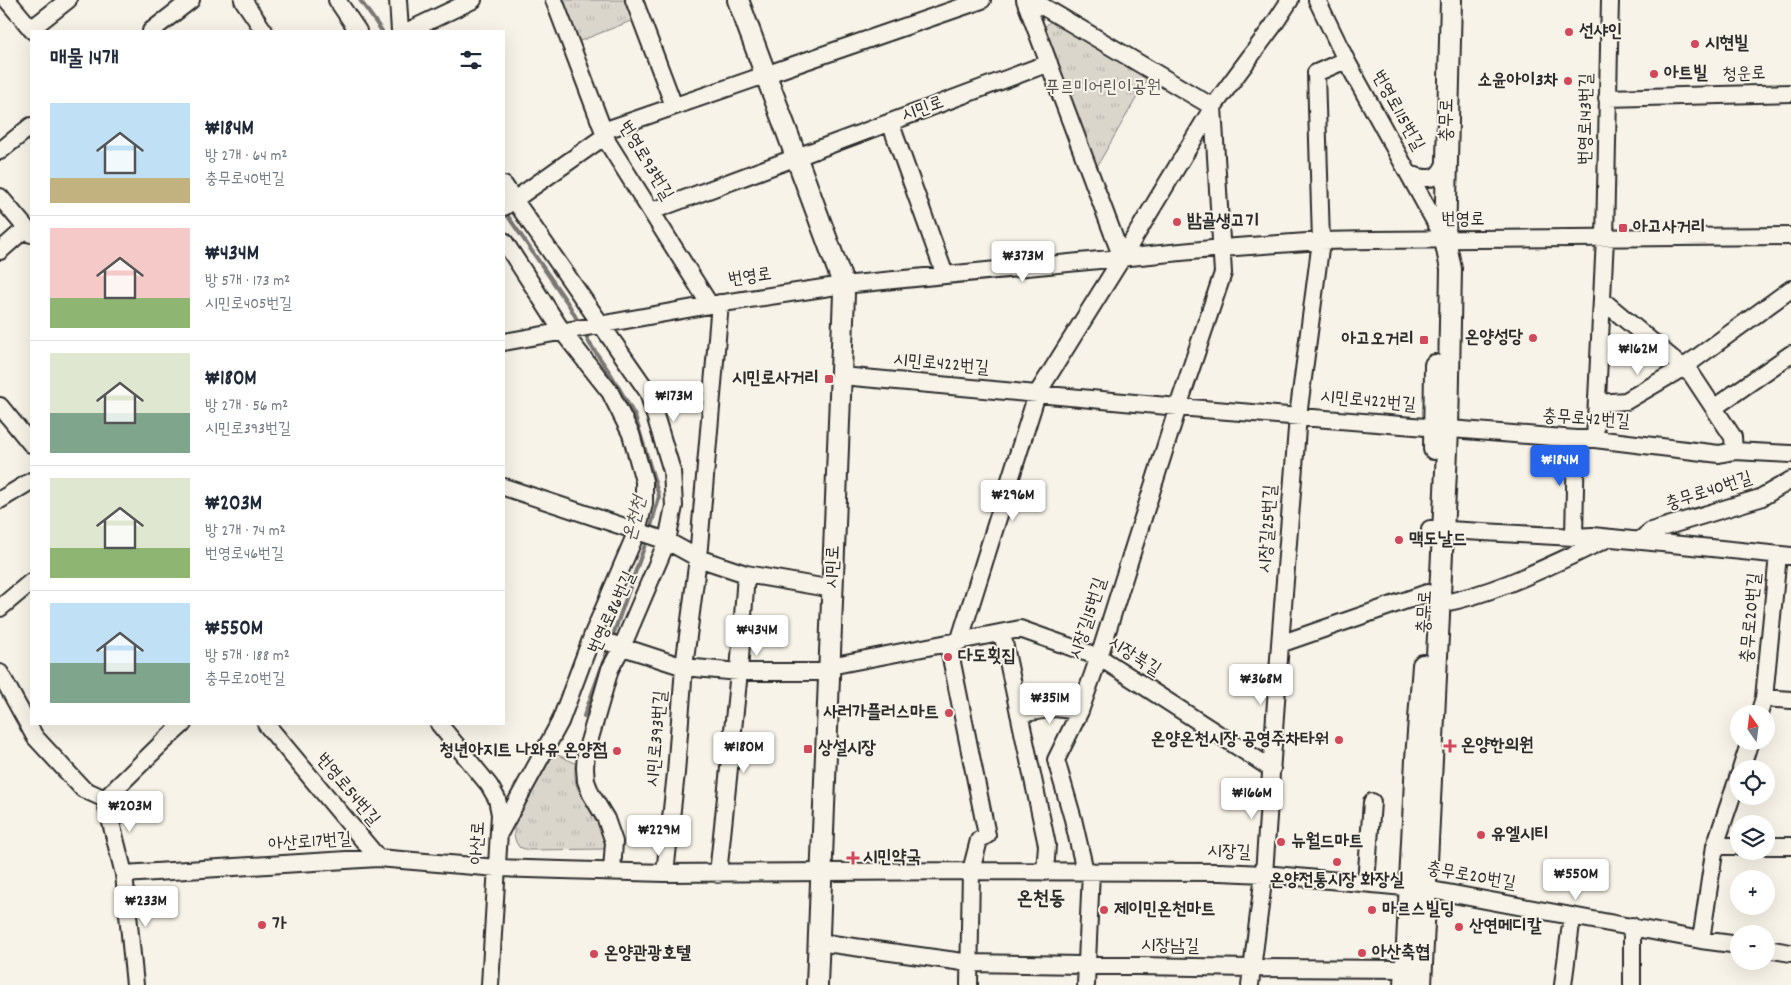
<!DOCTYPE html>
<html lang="ko">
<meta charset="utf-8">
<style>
body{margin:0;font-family:Dekko,"Poor Story",sans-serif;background:#f6f6f7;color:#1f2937;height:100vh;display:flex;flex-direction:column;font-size:19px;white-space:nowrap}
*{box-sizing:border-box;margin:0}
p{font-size:16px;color:#747a83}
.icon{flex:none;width:28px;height:28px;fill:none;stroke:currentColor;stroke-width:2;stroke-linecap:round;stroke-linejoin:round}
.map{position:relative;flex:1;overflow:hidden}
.side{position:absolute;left:30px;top:30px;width:475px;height:695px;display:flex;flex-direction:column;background:#fff;border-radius:0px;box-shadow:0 5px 20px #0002}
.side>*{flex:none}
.needle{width:32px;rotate:346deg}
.fabs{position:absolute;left:1730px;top:705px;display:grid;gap:10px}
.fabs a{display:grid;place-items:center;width:45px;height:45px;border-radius:50%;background:#fff;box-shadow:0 5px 20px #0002;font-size:25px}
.price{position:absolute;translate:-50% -42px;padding:0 11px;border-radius:5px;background:#fff;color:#222;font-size:16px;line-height:32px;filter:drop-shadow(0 1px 2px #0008)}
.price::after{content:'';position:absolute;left:50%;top:30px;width:15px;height:11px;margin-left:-8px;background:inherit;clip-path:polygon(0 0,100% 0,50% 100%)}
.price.current{background:#2563eb;color:#fff}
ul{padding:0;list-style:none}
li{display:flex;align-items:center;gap:15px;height:125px;padding:0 20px}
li+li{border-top:1px solid #e0e1e3}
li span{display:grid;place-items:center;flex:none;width:140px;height:100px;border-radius:0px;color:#555}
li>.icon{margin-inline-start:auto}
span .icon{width:60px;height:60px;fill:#fffc;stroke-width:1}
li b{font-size:21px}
h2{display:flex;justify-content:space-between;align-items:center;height:60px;padding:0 20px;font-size:21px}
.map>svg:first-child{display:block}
</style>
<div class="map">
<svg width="1791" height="985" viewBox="0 0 1791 985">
<defs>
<pattern id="park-tufts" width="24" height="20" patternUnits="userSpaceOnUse" patternTransform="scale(1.25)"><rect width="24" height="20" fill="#dad6cc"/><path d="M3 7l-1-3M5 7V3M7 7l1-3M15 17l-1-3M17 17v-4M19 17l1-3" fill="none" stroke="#bbb8af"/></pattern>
</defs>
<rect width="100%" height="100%" fill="#f7f3e8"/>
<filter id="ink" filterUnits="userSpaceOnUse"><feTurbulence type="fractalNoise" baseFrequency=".02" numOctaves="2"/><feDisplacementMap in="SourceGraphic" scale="10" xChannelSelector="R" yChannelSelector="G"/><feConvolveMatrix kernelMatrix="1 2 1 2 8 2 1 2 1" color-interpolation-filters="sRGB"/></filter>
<g filter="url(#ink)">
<!-- park -->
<path fill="url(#park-tufts)" stroke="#82807c" d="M558,0H628L636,19L575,43Z
M1053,18L1149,76L1096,168L1044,28Z
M554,753L575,763C575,773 574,783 579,791C590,814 604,820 607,849L528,850L519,847L516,842L514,835V825Z"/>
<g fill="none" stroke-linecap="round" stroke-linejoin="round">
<!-- stream -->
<path stroke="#7a7874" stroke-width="4" d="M360,0L382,31
M505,212L569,305L580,325
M583,331L590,344L612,376L635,416L659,496L650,530
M612,638L647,539
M584,716L609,647"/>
<!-- minor casing -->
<g stroke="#2b2b2b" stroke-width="20">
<path id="minor" d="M7,0L33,31
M243,0L264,31
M337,0L358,31
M398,0L400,31
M554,0L608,143L710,305
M634,0L674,106
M1025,0L1122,258
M1032,0L1213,107
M1317,0L1346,60L1445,240
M31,29L68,0
M151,31L191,0
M408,31L473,0
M1346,60L1316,73L1321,241L1298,416L1280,644L1427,593
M1607,98L1791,93
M890,122L945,275
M603,131L982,0
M0,151L31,126
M1409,174C1430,181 1440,181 1447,158
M504,185L648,392L672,471L674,506L667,541L622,647L610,669L586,752L585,768L586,781L591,794L606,819L614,842L612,871
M0,197L31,234
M504,207L605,136
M652,211L1049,63
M0,251L26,228
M1602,300L1692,375L1733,437L1734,451
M504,342L710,305L843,285L1222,248L1321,241L1373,240L1791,236
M842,376L1178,407L1576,439H1595L1719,454L1734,451L1791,454
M1598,403L1626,401L1684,367L1791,289
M0,406L31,444
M1715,407L1791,354
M1595,439L1605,238L1610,0
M504,487L667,541L698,558L746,574L833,589
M0,500L31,481
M1430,529L1574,537L1592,536L1791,556
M1574,537L1576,439
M1639,541L1651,531L1760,498L1791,480
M1439,604C1499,593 1552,564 1607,539
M0,608L31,582
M1002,633L1047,845L1045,872
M592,637L684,667L739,672H829
M959,642L1037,394L1122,258L1213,107L1273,26L1290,0
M948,643L987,835L979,840L971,871L969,985
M830,666L1020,629L1099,657L1272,769
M0,673L35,737L83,789L105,799
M1764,698L1791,700
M1019,714L1055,708L1080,711
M1759,714L1764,698L1778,555
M266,724L378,858
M439,724L489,785L497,799L500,814L490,985
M1741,769L1750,741
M105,799L124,874L135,985
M105,799L162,743L183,724
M500,832L560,722L593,634L637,531L644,504V481L631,434L610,392L562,331L504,241
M1715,846H1739
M1766,846H1791
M1085,871L1073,819L1056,760L1080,711L1099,657L1178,407L1223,273L1213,107
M665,873L676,773L684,667L698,558L720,303
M124,874L378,858L497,868L665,873L971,871L1220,872L1264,874L1426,889L1701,940L1739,945
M718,874L739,672L746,574
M1366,883L1372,802
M1701,940L1715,846L1739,775
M818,942L970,963L1251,968L1406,969
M1766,949L1791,953
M1086,985L1091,871
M1250,985L1264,874L1280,644
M1563,985L1572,916
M1632,985V926"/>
</g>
<!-- major casing -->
<g stroke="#2b2b2b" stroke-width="24">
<path id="major" d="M738,0L840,275L844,294L817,985
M1434,449L1435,365
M1405,985L1416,759L1423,665
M1421,985L1448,430L1451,269L1445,240L1451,0"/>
</g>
<!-- minor -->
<use href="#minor" stroke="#f7f3e8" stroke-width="16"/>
<!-- major -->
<use href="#major" stroke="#f7f3e8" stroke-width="20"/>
</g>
</g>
<!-- markers -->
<g fill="#d1495b" stroke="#f7f3e8" stroke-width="2">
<circle cx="1569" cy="32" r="5"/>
<circle cx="1695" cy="44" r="5"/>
<circle cx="1654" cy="74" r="5"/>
<circle cx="1568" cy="81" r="5"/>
<circle cx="1177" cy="222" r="5"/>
<rect x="1618" y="223" width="10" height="10" rx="2.5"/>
<circle cx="1533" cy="338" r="5"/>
<rect x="1419" y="335" width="10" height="10" rx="2.5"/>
<rect x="824" y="374" width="10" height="10" rx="2.5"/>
<circle cx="1399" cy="540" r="5"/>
<circle cx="948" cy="657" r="5"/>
<circle cx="949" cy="713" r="5"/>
<circle cx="1339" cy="740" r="5"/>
<path d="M1447.5 738.5h5v5h5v5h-5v5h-5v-5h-5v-5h5z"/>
<rect x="803" y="744" width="10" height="10" rx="2.5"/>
<circle cx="617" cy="751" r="5"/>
<circle cx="1481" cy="835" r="5"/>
<circle cx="1281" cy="842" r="5"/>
<path d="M850.5 850.5h5v5h5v5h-5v5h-5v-5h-5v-5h5z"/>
<circle cx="1337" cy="862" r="5"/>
<circle cx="1104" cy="910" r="5"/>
<circle cx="1372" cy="910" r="5"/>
<circle cx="262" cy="925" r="5"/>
<circle cx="1459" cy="927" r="5"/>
<circle cx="1362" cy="953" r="5"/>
<circle cx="594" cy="954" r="5"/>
</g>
<g text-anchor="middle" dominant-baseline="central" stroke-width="4" stroke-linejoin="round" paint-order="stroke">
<!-- poi labels -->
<g font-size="18" font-weight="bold" fill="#2b2b2b" stroke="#f7f3e8" text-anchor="start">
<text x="1579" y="32">선샤인</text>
<text x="1705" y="44">시현빌</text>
<text x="1664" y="74">아트빌</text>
<text x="1558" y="81" text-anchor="end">소윤아이3차</text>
<text x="1187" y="222">밤골생고기</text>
<text x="1633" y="228">아고사거리</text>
<text x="1523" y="338" text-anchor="end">온양성당</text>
<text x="1414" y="340" text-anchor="end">아고오거리</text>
<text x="819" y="379" text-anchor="end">시민로사거리</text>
<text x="1409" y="540">맥도날드</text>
<text x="958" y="657">다도횟집</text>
<text x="939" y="713" text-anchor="end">사러가플러스마트</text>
<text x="1329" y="740" text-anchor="end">온양온천시장 공영주차타워</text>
<text x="1461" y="746">온양한의원</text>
<text x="818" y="749">상설시장</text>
<text x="607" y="751" text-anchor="end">청년아지트 나와유 온양점</text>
<text x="1491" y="835">유엘시티</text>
<text x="1291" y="842">뉴월드마트</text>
<text x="863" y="858">시민약국</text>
<text x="1337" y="881" text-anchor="middle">온양전통시장 화장실</text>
<text x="1114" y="910">제이민온천마트</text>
<text x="1382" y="910">마르스빌딩</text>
<text x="272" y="925">가</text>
<text x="1469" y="927">산연메디칼</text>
<text x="1372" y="953">아산축협</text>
<text x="604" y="954">온양관광호텔</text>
</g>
<!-- street labels -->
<g font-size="18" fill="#2b2b2b" stroke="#f7f3e8">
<text transform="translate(1744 75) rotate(-2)">청운로</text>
<text transform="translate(923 110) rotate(-20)">시민로</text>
<text transform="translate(1397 111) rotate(61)">번영로115번길</text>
<text transform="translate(1587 119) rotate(-89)">번영로143번길</text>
<text transform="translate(1448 120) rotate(-89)">충무로</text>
<text transform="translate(645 161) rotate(59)">번영로93번길</text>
<text x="1463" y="220">번영로</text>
<text transform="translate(750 278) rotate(-8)">번영로</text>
<text transform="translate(941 365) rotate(5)">시민로422번길</text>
<text transform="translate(1368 402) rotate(5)">시민로422번길</text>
<text transform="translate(1586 420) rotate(4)">충무로42번길</text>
<text transform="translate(1709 492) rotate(-18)">충무로40번길</text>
<text transform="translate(1269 529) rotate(-86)">시장길25번길</text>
<text transform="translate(834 567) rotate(-88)">시민로</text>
<text transform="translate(1426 612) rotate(-87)">충무로</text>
<text transform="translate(613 613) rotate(-65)">번영로86번길</text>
<text transform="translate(1752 618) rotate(-85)">충무로20번길</text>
<text transform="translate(1089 619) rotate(-72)">시장길15번길</text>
<text transform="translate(1134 657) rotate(32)">시장북길</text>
<text transform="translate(658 739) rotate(-85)">시민로393번길</text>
<text transform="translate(347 790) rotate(50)">번영로54번길</text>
<text transform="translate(310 843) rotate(-4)">아산로17번길</text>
<text transform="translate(479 843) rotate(-87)">아산로</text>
<text transform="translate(1229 853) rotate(2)">시장길</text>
<text transform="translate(1471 877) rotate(10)">충무로20번길</text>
<text transform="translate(1170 947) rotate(1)">시장남길</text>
</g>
<!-- park labels -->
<g font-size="18" fill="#575653" stroke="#f7f3e8">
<text x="1103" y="88">푸르미어린이공원</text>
</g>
<!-- water labels -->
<g font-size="19" font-style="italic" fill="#53524f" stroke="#f7f3e8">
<text transform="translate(636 519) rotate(-76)">온천천</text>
</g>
<!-- quarter labels -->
<g font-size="20" font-weight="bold" fill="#2b2b2b" stroke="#f7f3e8">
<text x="1041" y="900">온천동</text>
</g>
</g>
</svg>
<div class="fabs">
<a><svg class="needle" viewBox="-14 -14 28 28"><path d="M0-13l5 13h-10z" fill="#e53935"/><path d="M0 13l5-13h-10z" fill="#747a83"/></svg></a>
<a><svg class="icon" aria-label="locate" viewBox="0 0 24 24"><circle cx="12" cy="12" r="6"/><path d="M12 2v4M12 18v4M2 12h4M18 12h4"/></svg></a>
<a><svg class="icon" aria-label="layers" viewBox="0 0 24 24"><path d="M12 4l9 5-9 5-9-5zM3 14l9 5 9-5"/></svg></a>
<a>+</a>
<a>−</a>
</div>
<b class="price" style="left:1023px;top:283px">₩373M</b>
<b class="price" style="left:1638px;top:376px">₩162M</b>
<b class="price" style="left:674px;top:423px">₩173M</b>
<b class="price current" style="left:1560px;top:487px">₩184M</b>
<b class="price" style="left:1013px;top:522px">₩296M</b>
<b class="price" style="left:757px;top:657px">₩434M</b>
<b class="price" style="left:1261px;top:706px">₩368M</b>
<b class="price" style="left:1050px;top:725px">₩351M</b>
<b class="price" style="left:744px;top:774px">₩180M</b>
<b class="price" style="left:1252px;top:820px">₩166M</b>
<b class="price" style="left:130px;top:833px">₩203M</b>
<b class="price" style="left:659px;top:857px">₩229M</b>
<b class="price" style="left:1576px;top:901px">₩550M</b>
<b class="price" style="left:146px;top:928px">₩233M</b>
<section class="side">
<h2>매물 14개<svg class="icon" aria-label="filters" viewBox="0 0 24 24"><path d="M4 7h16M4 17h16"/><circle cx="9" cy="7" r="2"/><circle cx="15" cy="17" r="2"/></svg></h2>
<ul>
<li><span style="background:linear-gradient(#bfe0f5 75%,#c2b280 0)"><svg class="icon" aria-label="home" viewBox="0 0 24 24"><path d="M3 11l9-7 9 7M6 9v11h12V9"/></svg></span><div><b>₩184M</b><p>방 2개 · 64 m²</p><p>충무로40번길</p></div></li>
<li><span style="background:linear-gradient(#f6c9c9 70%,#8fb573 0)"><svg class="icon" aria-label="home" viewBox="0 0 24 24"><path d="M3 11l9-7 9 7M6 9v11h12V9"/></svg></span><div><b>₩434M</b><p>방 5개 · 173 m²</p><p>시민로405번길</p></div></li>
<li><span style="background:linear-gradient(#dfe7d0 60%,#7fa58c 0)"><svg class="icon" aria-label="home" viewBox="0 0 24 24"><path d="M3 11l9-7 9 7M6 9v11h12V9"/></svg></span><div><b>₩180M</b><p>방 2개 · 56 m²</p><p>시민로393번길</p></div></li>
<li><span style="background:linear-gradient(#dfe7d0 70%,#8fb573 0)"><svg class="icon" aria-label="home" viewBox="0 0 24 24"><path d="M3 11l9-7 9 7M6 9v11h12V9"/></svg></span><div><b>₩203M</b><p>방 2개 · 74 m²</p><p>번영로46번길</p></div></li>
<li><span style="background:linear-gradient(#bfe0f5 60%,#7fa58c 0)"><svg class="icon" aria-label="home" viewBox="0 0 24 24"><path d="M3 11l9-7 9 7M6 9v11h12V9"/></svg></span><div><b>₩550M</b><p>방 5개 · 188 m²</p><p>충무로20번길</p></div></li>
</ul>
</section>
</div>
